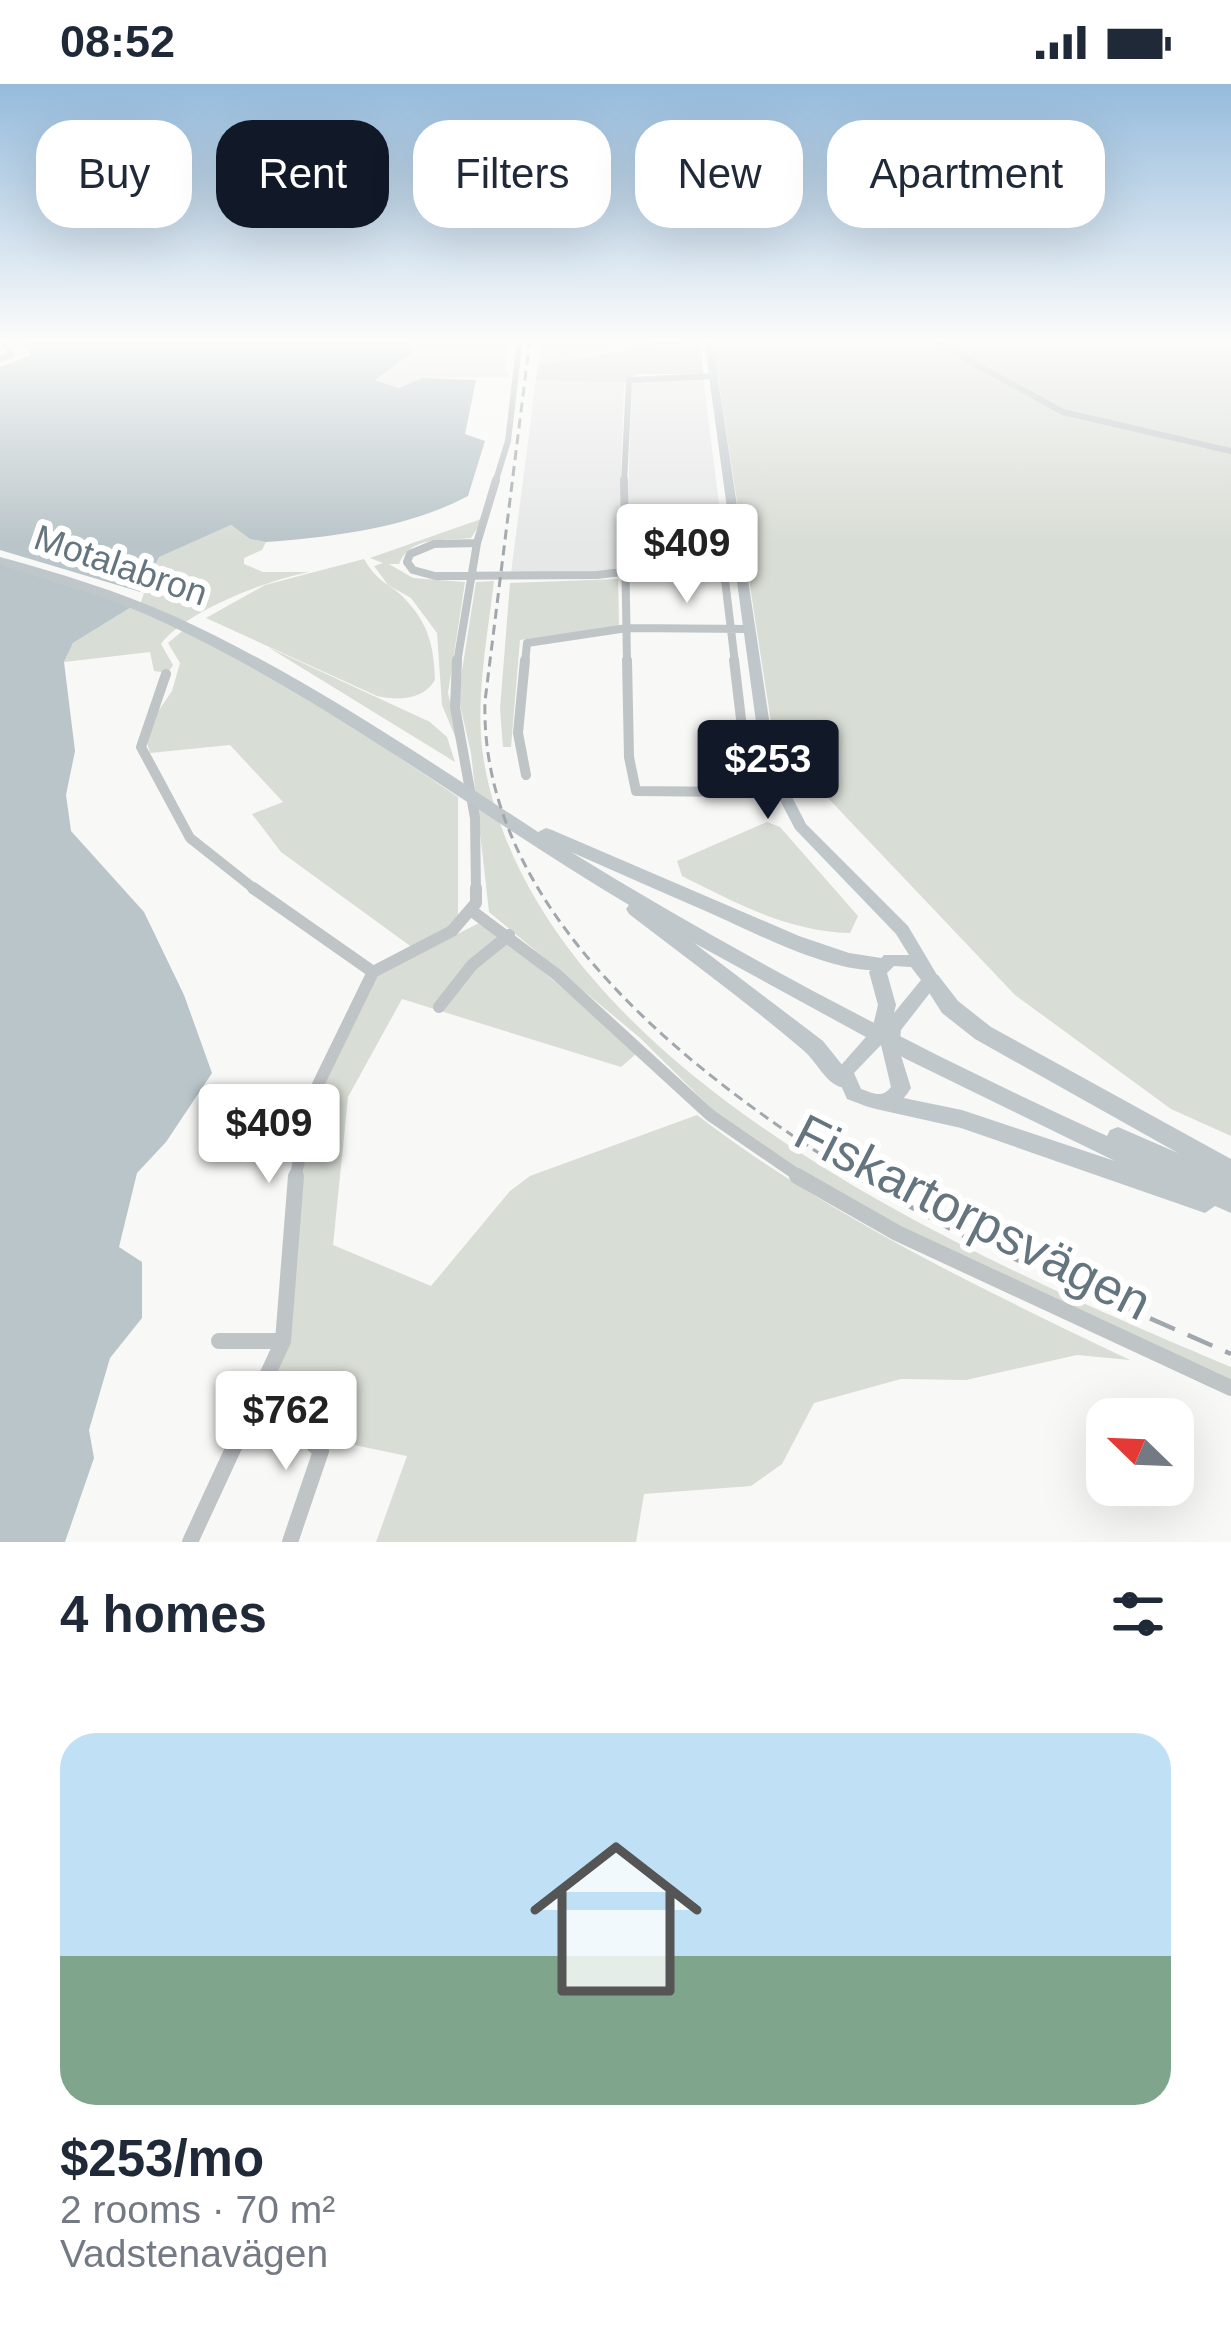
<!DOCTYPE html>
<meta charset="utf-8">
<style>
body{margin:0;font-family:Arial,sans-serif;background:#f6f6f7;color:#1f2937;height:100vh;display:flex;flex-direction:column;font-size:45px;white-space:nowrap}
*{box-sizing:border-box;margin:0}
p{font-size:39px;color:#747a83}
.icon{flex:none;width:66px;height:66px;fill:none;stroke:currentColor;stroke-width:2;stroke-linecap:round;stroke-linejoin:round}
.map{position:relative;height:1458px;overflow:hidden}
.drawer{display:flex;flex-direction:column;background:#fff;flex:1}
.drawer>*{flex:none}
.hud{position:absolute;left:36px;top:36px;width:1161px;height:108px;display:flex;gap:24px}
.needle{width:78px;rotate:293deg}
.buttons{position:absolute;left:1086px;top:1314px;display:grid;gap:24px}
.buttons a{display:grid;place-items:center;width:108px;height:108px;border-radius:24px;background:#fff;box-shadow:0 12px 48px #0002;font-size:60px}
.price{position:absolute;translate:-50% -102px;padding:0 27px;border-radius:12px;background:#fff;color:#222;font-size:39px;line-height:78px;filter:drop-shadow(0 3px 6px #0008)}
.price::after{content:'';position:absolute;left:50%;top:72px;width:36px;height:27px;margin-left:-18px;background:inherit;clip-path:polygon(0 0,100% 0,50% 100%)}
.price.on{background:#111827;color:#fff}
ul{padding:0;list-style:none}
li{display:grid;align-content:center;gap:24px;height:636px;padding:0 60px}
li span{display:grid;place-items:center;height:372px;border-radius:36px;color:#555}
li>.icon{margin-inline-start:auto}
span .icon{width:216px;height:216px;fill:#fffc;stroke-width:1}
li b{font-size:51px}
h2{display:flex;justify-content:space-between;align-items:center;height:144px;padding:0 60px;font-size:51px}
.pill{padding:0 42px;border-radius:36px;background:#fff;box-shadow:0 12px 48px #0002;font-size:42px;line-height:108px}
.pill.on{background:#111827;color:#fff}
.status{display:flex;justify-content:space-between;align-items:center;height:84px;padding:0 60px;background:#fff;direction:ltr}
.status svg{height:33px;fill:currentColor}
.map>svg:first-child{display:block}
</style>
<div class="status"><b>08:52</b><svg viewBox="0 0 49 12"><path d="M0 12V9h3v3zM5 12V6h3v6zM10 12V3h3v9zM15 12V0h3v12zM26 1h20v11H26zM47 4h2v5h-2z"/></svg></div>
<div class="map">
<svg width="1231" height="1458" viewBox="0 0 1231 1458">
<rect width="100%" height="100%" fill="#f8f8f6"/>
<!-- built -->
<path fill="#e6e7e7" d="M410,255H508L505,286L511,293L422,294L400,304L374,295L395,281L412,261Z
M540,255H630V264L538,280Z
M703,293L724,459L627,469L631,301L634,296Z
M536,296L624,299L618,482L610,488L511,489Z"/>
<!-- green -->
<path fill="#d8ddd5" d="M701,255L703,290H638L624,299L536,296L538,280Z
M712,255H1231V1052L1171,1025L1015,911L827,713L783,676L774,658Z
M484,434L471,454C446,457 410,451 399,480H389L413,494L465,498L448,609L462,669L442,621L437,549L411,514L388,501L374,482L383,479L370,474Z
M231,441L250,455L266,458L262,466L244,474V480L263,488H309C268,496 186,527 161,560L173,581L168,589L154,587L150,568L64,578L73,559L133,522L158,473Z
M724,459L726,472L645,484L629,479L627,469Z
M364,475C379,501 391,499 406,516C429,541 434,563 435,596C423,616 398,617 377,612L206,534L265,501Z
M618,495L619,542L520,556L511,663H503L500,625L510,499Z
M494,497C487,557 474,619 484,678C539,989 972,1174 1231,1283V1298L835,1112L714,1027L639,953L489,828L471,669L458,612L476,498Z
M186,544L293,602L458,713V838L413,864L281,768L252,730L283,718L230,661L150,669L144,648L172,607L180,579L168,559Z
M268,563L430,638L447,653L455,678Z
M767,738L780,743L858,832L850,849C787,847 736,819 682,792L677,777Z
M479,839L492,843L637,969L621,983L402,915L348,1013L333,1161L431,1202L510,1107L530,1092L697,1031C835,1136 976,1202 1130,1276L1077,1271L966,1296L901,1295L814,1319L782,1380L751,1402L644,1410L636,1458H376L407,1372L248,1339L285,1257L308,1029L364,898Z"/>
<!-- water -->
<path fill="#b9c5c9" d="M22,255H410L413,268L375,296L399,304L422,294L476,296L465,350L485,357L468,412C408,444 333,453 266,458L250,455L231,441L159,473L133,522L73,559L64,578L75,667L66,711L71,747L144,828L184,911L212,989L166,1058L137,1089L119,1163L142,1178V1234L110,1274L89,1346L94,1374L65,1458H0V283L31,271Z"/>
<!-- pier -->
<path fill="#f8f8f6" d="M0,466L144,509L139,524L0,480Z"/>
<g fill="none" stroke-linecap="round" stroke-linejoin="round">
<!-- street-far4 -->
<path stroke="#bfc4c7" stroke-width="6" d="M633,255L634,265L685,255
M930,255L1063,328L1231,367
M0,275L12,271L2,255
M495,399L508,357L520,255
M624,399L629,296L714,292"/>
<!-- street-far3 -->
<path stroke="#bfc4c7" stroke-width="8" d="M624,396L627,579
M477,459L434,460L410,470L407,478L413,486L435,492L597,491L738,474
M725,496L735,579
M457,579L477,459L496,396
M525,579L527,559L627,544L748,545"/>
<!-- street-far2 -->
<path stroke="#bfc4c7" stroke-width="10" d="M457,576L455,623L475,734L476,807
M525,576L518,649L526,691
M627,576L629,673L636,707L739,708L749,702L734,576
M166,590L141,663L190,754L257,807"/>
<!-- street-far1 -->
<path stroke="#bfc4c7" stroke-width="12" d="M253,804L373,888
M472,827L556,890L710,1031L803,1095
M439,923L472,881L509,851
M295,1095L313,1011L373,888L452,847L476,819V804"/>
<!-- street -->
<path stroke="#bfc4c7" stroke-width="16" d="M797,1092L897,1149L1231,1304
M219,1257H283
M245,1339L307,1355L321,1367L290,1458
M190,1458L283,1257L296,1092"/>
<!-- secondary -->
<path fill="#c0c7cb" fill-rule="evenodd" d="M704,255H712L776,682L806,740L908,842L940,896L901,946L899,965L911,1004C892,1035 876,1026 847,1015L835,988L872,946L878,921L869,888L884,871H909L896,850L795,745L762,682ZM894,882L911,883L921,896L894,929L896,921L887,889ZM881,961L891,1003C882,1015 873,1009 861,1005L854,989Z"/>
<!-- highway -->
<path fill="#c0c7cb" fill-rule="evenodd" d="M0,473C59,489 118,507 174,532C303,591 420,671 538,748L546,744L552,746L799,852L849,869L888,875L891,880L888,885C842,895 753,848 710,829C663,809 617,788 571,768C743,874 923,968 1107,1052L1110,1046L1118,1043L1178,1069L975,955L942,929L921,896L924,891H938L958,917L991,943L1231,1075V1129L1215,1122L1205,1129L961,1044L876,1025L872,1019L876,1013L884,1010L962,1026L1115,1077L906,975L694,859L823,957L855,997L852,1003C829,1009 819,979 803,966C747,918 687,875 629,830L626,825L629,821C473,728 329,616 165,539C112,514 56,498 0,481Z"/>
<!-- rail-far1 -->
<path stroke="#a1a8ad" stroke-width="3" stroke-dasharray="10 6" stroke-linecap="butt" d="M530,255L485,617C479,829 697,995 860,1095"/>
<!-- rail -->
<path stroke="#a1a8ad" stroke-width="4.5" stroke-dasharray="27 14" stroke-linecap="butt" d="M855,1092L965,1153L1231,1270"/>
</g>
<!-- sky -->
<linearGradient id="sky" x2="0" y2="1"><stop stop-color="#95bbdc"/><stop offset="0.56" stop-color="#fcfcfb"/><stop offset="1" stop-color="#fcfcfb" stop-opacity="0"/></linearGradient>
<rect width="1231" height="459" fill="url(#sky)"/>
<g text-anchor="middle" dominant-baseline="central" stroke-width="12" stroke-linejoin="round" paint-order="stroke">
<!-- far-street labels -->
<g font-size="36" fill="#65757f" stroke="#fff">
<text transform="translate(121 481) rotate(19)">Motalabron</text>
</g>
<!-- near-street labels -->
<g font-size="51" fill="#65757f" stroke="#fff">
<text transform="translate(973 1133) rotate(27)">Fiskartorpsvägen</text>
</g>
</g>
</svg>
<div class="buttons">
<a><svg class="needle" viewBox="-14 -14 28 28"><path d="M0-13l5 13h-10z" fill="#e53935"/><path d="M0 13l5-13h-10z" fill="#747a83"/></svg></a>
</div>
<b class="price" style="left:687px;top:522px">$409</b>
<b class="price on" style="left:768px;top:738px">$253</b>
<b class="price" style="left:269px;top:1102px">$409</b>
<b class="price" style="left:286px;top:1389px">$762</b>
<div class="hud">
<a class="pill">Buy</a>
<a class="pill on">Rent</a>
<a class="pill">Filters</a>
<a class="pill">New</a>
<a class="pill">Apartment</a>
</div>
</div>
<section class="drawer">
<h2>4 homes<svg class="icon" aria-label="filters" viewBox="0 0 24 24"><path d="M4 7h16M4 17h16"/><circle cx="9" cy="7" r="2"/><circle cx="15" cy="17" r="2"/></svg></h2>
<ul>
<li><span style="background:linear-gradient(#bfe0f5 60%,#7fa58c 0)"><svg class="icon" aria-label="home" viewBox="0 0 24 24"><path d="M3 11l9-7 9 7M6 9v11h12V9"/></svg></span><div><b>$253/mo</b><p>2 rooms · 70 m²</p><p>Vadstenavägen</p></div></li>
</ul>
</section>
